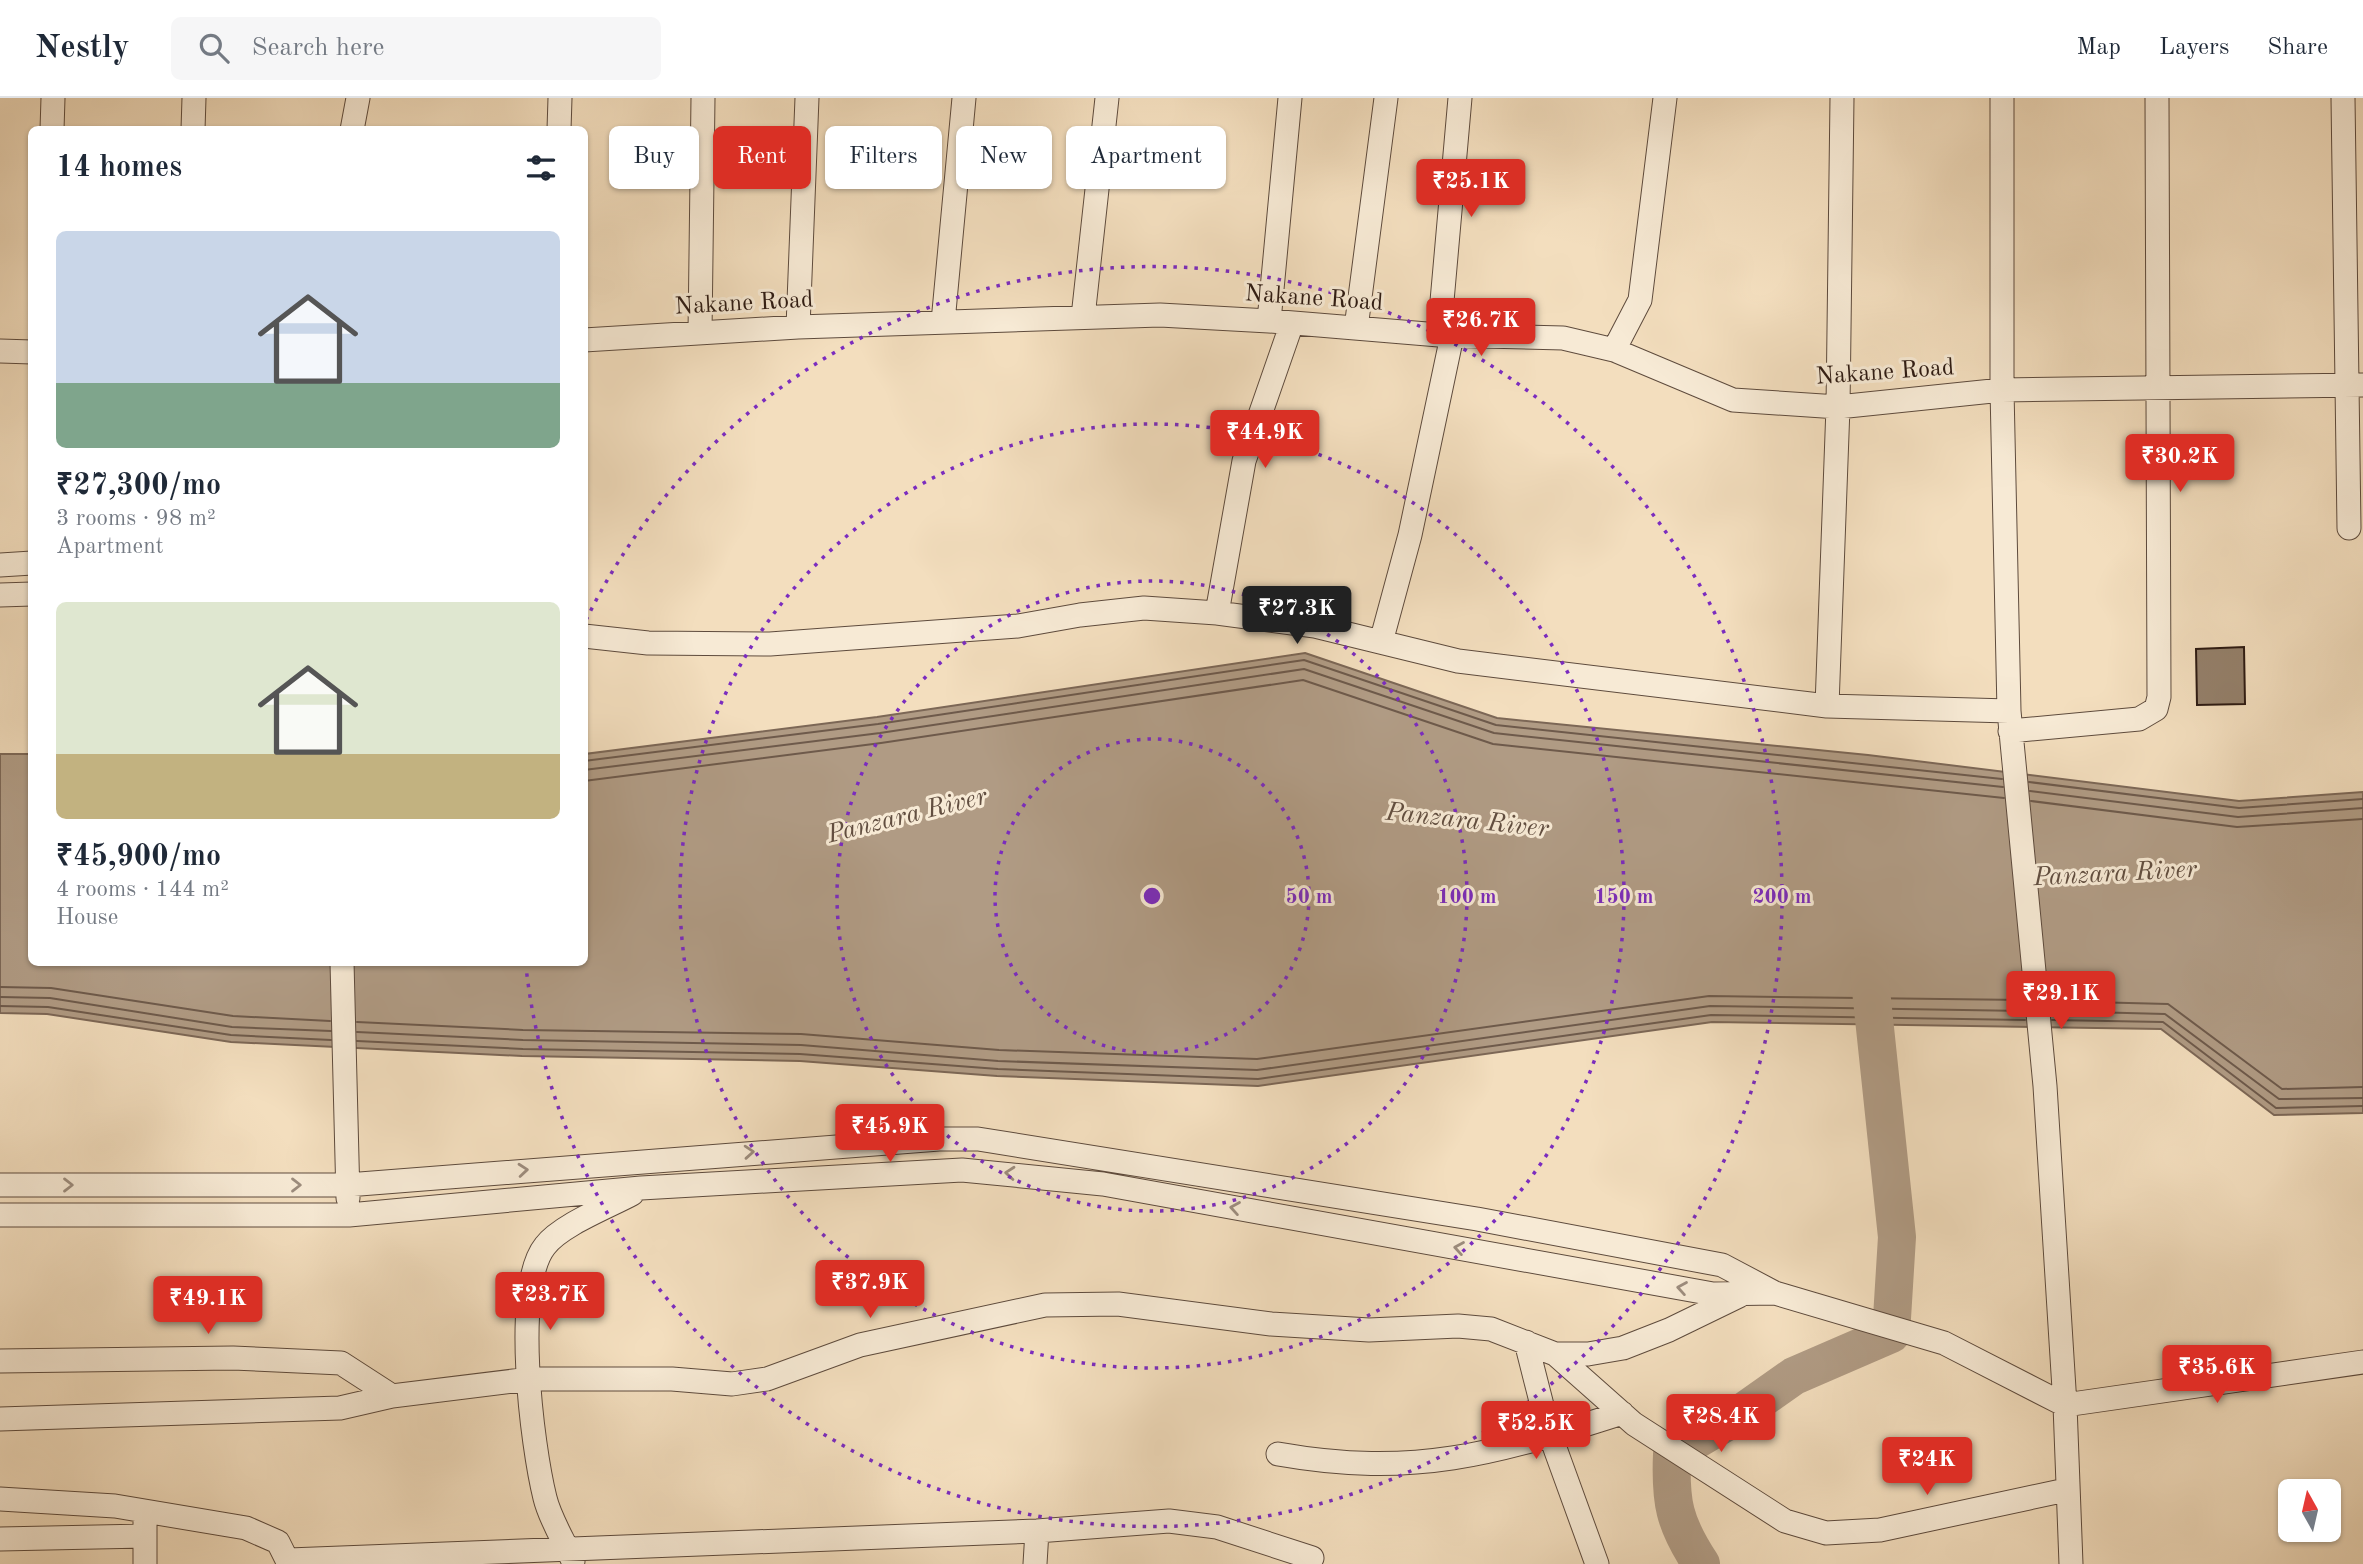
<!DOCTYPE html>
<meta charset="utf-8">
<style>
body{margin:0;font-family:"Old Standard TT",serif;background:#f6f6f7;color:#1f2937;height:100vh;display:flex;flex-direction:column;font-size:26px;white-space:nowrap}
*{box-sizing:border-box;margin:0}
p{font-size:23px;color:#747a83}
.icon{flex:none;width:38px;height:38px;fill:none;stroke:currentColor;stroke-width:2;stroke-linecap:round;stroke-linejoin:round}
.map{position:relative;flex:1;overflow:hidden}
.drawer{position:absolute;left:28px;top:28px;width:560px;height:840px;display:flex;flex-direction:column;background:#fff;border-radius:10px;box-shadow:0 2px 5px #0004}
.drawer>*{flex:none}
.banner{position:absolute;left:609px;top:28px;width:665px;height:63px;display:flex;gap:14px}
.needle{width:46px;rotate:352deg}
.tools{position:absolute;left:2278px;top:1381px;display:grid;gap:14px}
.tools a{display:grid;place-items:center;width:63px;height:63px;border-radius:10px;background:#fff;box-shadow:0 2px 5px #0004;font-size:35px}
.price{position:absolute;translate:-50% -60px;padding:0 16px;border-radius:7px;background:#d93025;color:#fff;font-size:23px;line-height:46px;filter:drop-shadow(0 2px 4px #0008)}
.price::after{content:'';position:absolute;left:50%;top:42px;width:21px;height:16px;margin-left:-10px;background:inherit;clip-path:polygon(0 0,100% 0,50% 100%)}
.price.selected{background:#222;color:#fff}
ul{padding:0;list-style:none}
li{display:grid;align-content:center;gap:14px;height:371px;padding:0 28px}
li span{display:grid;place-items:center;height:217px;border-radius:10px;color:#555}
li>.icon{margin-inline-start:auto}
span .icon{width:126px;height:126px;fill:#fffc;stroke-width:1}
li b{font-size:30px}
h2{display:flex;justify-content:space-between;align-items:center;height:84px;padding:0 28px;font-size:30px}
.pill{padding:0 24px;border-radius:10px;background:#fff;box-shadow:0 2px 5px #0004;font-size:24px;line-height:63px}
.pill.selected{background:#d93025;color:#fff}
header{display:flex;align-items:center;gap:42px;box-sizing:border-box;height:98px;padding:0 35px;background:#fff;border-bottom:2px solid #e0e1e3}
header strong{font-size:33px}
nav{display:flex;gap:38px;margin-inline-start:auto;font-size:24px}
.search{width:490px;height:63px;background:#f6f6f7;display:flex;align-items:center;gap:18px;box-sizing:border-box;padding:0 24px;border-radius:10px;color:#747a83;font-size:26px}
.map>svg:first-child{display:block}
</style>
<header>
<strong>Nestly</strong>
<div class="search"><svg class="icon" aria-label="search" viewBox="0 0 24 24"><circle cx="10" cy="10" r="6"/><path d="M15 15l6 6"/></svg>Search here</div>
<nav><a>Map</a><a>Layers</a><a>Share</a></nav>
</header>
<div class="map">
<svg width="2363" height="1466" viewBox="0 0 2363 1466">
<rect width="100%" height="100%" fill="#f3debe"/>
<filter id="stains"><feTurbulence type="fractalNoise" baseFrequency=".00286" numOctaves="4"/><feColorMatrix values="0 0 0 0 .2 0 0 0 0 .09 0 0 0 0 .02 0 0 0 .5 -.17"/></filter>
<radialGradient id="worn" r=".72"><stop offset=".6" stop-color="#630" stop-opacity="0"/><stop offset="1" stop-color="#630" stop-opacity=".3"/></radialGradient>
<!-- water -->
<path fill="#b09b84" stroke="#7c6756" stroke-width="2" d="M1305,555L1497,620L1868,657L2239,703L2363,694V1015L2274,1017L2161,931L1712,924L1258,988L997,978L800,963L522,958L231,944L47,916L0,915V656H31L32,864H584L585,656L877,619Z"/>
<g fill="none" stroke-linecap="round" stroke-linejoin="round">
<!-- shore -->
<path stroke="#6e5a4b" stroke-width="2" d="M584,663L878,626L1304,562L1496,627L2002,681
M584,672L880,635L1304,571L1494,635L2003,689
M584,683L881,645L1303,582L1493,646L2004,700
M2029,684L2239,710L2363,701
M2030,693L2238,719L2363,710
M2031,703L2237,729L2363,721
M0,889L51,890L233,918L330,923
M0,899L50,900L232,929L331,933
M2050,903L2168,906L2282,991L2363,989
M0,908L48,909L231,937L331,942
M2051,913L2165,916L2279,1001L2363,1000
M2052,922L2163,924L2276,1010L2363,1008
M357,924L523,932L801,936L999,952L1257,961L1709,898L2024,902
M357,934L523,942L801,947L998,963L1257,972L1710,908L2025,913
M357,943L523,951L800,956L998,971L1258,981L1711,917L2025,922"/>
<!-- river -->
<path stroke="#b09b84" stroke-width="38" d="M1701,1466C1674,1425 1670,1404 1672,1356L1740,1316L1794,1278L1891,1236L1897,1139L1869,873"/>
</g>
<!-- building -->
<path fill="#94806b" stroke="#2d1a12" stroke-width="2" d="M2244,549L2245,606L2197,607L2196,551Z"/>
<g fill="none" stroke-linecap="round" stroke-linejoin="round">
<!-- minor casing -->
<g stroke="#5e4b3d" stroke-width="25">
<path id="minor" d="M2002,0V292L2009,613L2045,988L2065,1307L2071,1466
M2343,0L2349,430
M52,32L53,0
M193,32L194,0
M352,32L358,0
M559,32L560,0
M1083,219L1107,0
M1269,223L1290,0
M943,224L964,0
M798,229L807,0
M1356,230L1386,0
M700,235L703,0
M1439,237L1460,0
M584,242L798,229L1160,217L1269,223L1439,237L1563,240L1614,252L1733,302L1838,309L2002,292L2363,287
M1614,252L1640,202L1665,0
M0,253L32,254
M0,467L32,465
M0,497L32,496
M1217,515L1244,363L1292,225
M584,538L648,545L770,546L1018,528L1080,517L1144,510L1217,515L1315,528L1458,563L1827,608L2009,613
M1381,544L1410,437L1452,238
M1827,608L1838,309L1842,0
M2010,633L2139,621L2156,611L2159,599L2157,0
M342,864L348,1100
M0,1087H347L939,1041H978L1477,1121L1722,1167L1775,1195L1944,1245L2065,1307L2363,1264
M0,1117H349L641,1090L962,1072L1103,1086L1713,1196L1775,1195
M1526,1244L1548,1331L1597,1466
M1555,1256L1634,1326L1785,1423L1826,1435L1880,1432L2066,1392
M0,1263L233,1260L341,1265L392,1298
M0,1321L340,1310L392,1298L530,1281H672L732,1286L767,1281L860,1247L1045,1207L1118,1206L1271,1226L1369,1232L1458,1228L1491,1231L1555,1256H1588L1623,1250L1669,1232L1739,1198
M1278,1356C1414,1380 1494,1356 1622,1315
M0,1401L115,1408L246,1430L278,1444L289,1466
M145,1423V1466
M0,1441L145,1438
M289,1462L1037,1433L1169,1423L1217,1429L1312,1460
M573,1463C564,1443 550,1421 545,1400C532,1348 512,1189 545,1148C561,1127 608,1109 632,1096
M1035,1466L1037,1433"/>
</g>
<!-- minor -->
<use href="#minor" stroke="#f7ead5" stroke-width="23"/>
</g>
<!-- one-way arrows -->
<defs><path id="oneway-chevron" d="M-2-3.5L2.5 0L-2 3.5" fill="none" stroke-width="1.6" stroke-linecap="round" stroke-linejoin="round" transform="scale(1.75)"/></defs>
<g stroke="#9c8c7d">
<use href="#oneway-chevron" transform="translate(749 1054) rotate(-4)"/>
<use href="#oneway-chevron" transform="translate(523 1072) rotate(-5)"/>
<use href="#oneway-chevron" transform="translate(1010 1075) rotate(-175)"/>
<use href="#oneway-chevron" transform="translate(68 1087)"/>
<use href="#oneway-chevron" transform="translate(296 1087)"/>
<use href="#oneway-chevron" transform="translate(1235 1110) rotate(-170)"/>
<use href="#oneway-chevron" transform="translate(1459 1150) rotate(-170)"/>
<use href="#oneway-chevron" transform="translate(1682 1190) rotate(-170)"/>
</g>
<!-- distance rings -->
<g fill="none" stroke="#7b2cbf" stroke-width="3.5" stroke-dasharray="3.5 7">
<circle cx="1152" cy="798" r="157"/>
<circle cx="1152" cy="798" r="315"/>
<circle cx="1152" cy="798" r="472"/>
<path d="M586 522A630 630 0 1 1 526 869"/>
</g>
<g text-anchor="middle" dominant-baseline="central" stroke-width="6" stroke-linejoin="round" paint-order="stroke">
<!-- street labels -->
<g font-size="24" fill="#2d1a12" stroke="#f7ead5">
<text transform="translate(1314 201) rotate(4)">Nakane Road</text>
<text transform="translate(744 206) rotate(-3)">Nakane Road</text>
<text transform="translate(1885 275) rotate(-4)">Nakane Road</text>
</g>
<!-- water labels -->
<g font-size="26" font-style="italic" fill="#614e40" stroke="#f7ead5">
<text transform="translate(907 718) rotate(-14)">Panzara River</text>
<text transform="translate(1467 723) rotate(6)">Panzara River</text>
<text transform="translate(2115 776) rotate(-3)">Panzara River</text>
</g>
</g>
<circle cx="1152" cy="798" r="10" fill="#7b2cbf" stroke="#f7ead5" stroke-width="3.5"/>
<g font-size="21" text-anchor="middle" font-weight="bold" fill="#7b2cbf" stroke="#f7ead5" stroke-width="6" stroke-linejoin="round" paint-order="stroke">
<text x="1309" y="805">50 m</text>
<text x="1467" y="805">100 m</text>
<text x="1624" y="805">150 m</text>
<text x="1782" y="805">200 m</text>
</g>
<rect width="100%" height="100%" filter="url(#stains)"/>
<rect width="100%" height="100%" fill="url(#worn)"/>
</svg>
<div class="tools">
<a><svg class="needle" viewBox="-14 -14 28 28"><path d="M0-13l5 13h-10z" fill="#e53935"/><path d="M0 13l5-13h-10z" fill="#747a83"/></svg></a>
</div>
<b class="price" style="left:1471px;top:121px">₹25.1K</b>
<b class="price" style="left:1481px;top:260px">₹26.7K</b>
<b class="price" style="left:1265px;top:372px">₹44.9K</b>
<b class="price" style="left:2180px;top:396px">₹30.2K</b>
<b class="price selected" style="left:1297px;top:548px">₹27.3K</b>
<b class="price" style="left:2061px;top:933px">₹29.1K</b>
<b class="price" style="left:890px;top:1066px">₹45.9K</b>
<b class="price" style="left:870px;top:1222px">₹37.9K</b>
<b class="price" style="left:550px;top:1234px">₹23.7K</b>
<b class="price" style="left:208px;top:1238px">₹49.1K</b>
<b class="price" style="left:2217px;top:1307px">₹35.6K</b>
<b class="price" style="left:1721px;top:1356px">₹28.4K</b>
<b class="price" style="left:1536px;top:1363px">₹52.5K</b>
<b class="price" style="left:1927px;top:1399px">₹24K</b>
<div class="banner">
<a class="pill">Buy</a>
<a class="pill selected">Rent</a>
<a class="pill">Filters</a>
<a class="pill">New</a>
<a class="pill">Apartment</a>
</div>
<section class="drawer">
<h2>14 homes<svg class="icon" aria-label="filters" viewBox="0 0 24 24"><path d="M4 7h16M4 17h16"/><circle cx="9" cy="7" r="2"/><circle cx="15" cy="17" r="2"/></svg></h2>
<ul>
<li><span style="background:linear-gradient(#c9d6e8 70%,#7fa58c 0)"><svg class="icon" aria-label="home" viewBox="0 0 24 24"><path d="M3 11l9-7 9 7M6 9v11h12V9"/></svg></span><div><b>₹27,300/mo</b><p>3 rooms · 98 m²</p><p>Apartment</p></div></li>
<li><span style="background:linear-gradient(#dfe7d0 70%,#c2b280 0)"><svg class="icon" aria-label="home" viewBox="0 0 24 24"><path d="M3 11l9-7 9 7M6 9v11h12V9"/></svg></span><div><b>₹45,900/mo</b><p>4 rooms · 144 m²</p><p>House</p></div></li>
</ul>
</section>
</div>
